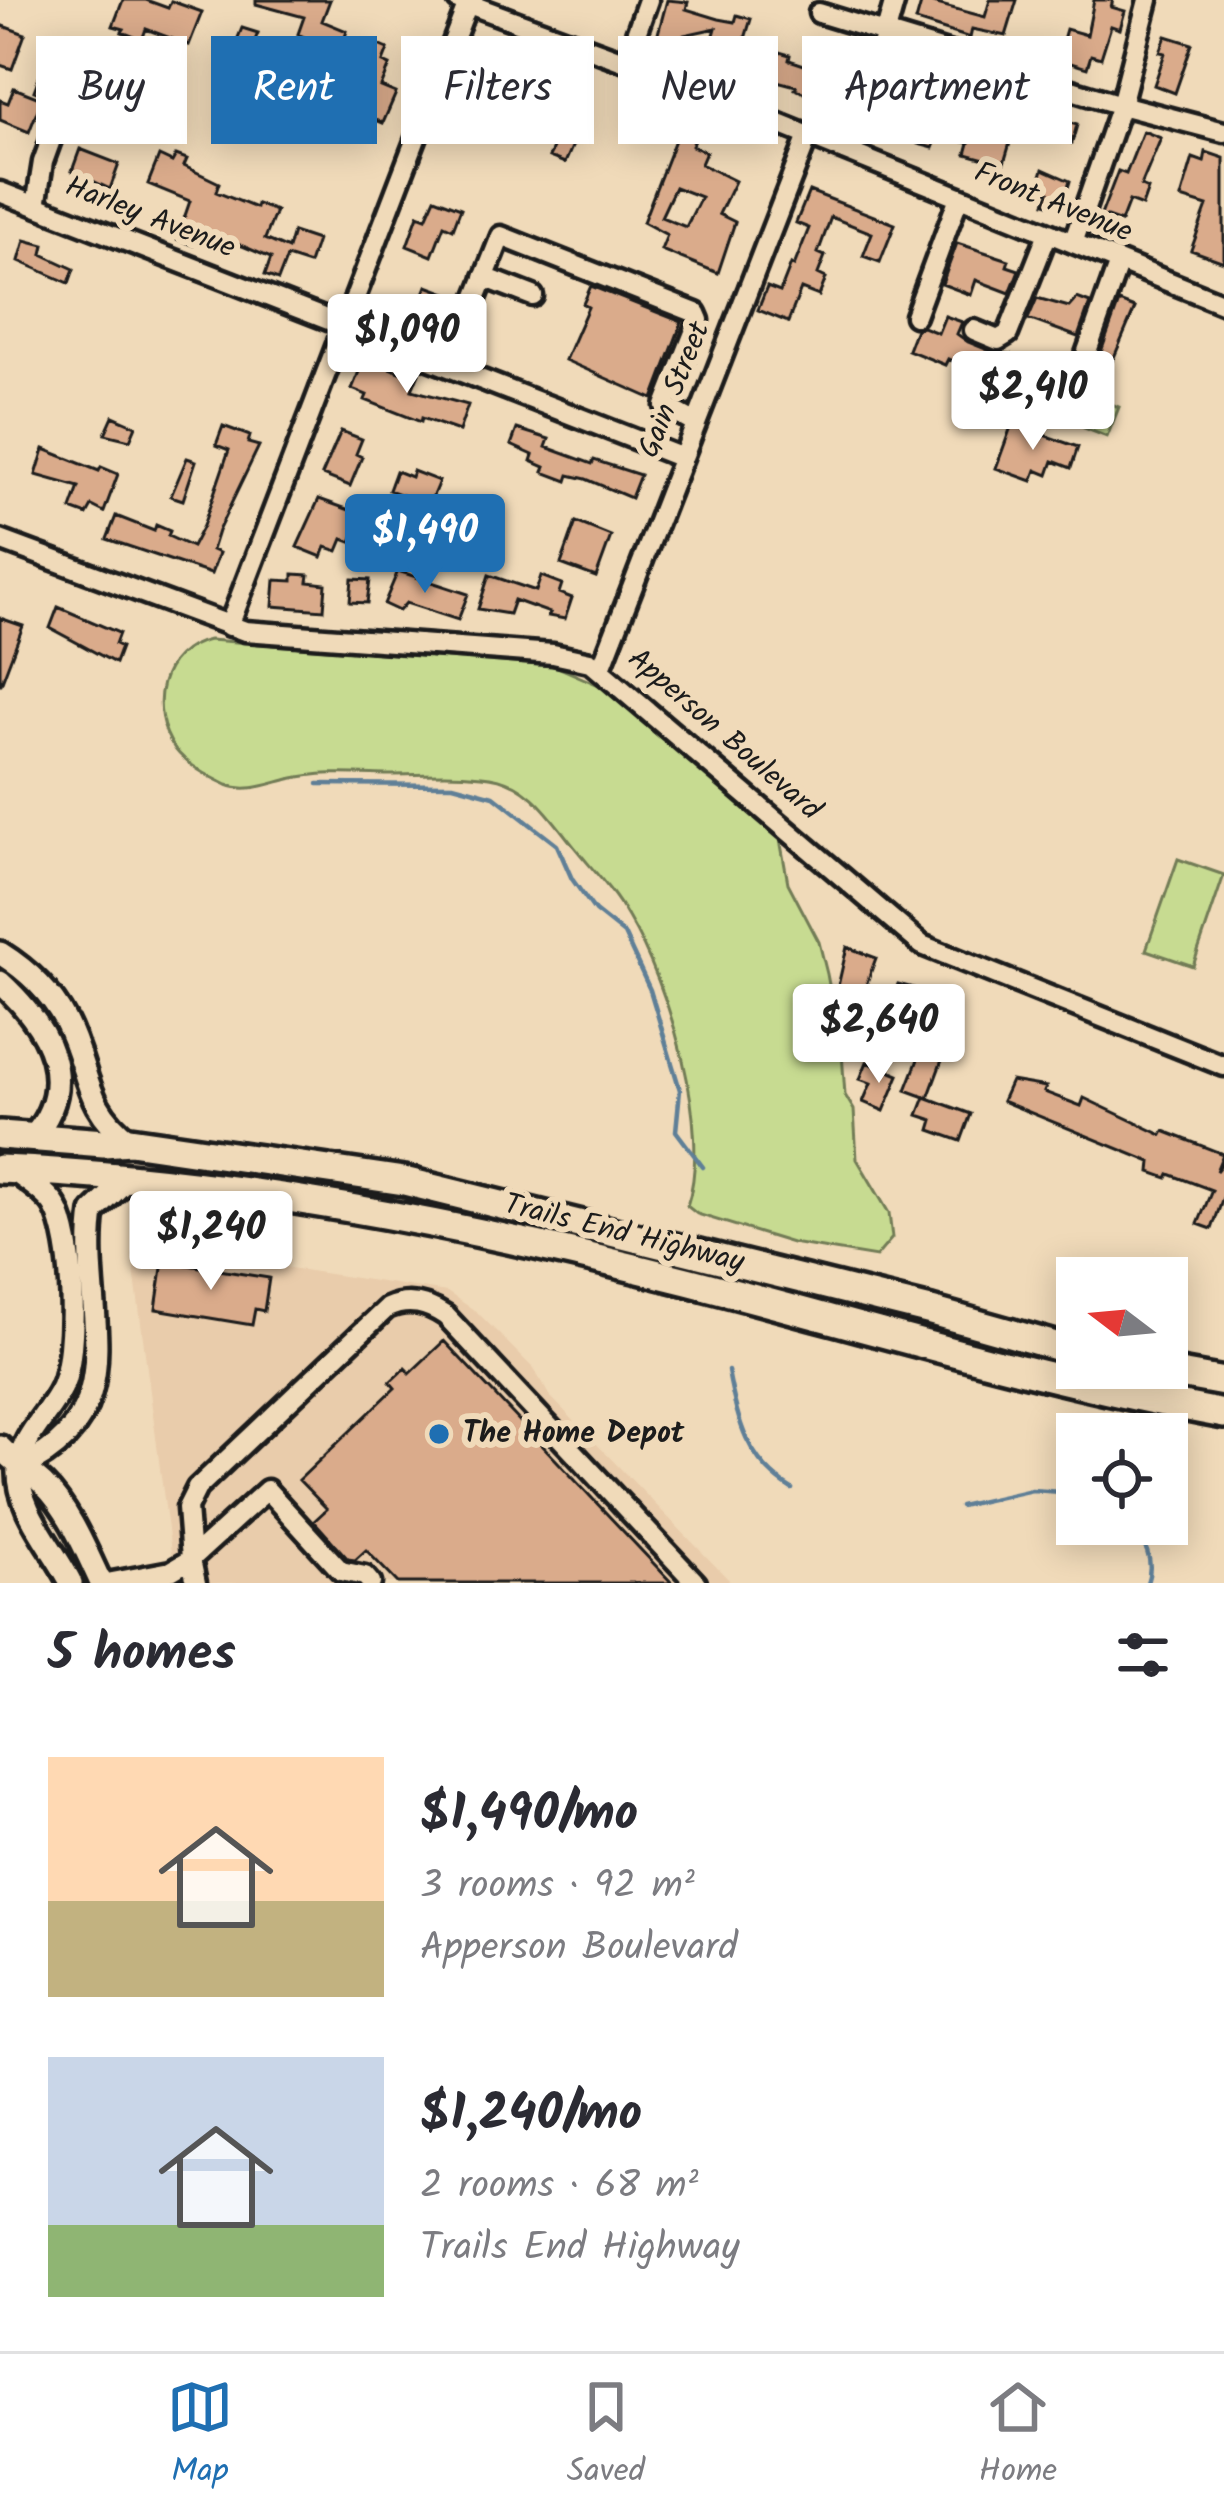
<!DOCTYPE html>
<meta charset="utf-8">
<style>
body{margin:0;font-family:Kalam,sans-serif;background:#f7f7f7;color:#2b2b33;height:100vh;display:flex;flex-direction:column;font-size:45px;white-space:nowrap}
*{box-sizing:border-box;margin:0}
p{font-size:39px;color:#7c7c81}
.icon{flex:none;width:66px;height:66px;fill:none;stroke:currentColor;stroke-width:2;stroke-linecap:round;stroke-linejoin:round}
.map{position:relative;height:1583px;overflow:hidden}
.panel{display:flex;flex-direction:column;background:#fff;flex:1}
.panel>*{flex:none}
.banner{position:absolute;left:36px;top:36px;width:1152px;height:108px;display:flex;gap:24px}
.needle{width:78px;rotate:286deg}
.tools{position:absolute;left:1056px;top:1257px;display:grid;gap:24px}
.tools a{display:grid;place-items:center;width:132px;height:132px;border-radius:0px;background:#fff;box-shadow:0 6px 30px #0003;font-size:60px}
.price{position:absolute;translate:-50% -102px;padding:0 27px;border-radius:12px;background:#fff;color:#222;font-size:39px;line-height:78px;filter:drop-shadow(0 3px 6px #0008)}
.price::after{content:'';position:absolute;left:50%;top:72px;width:36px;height:27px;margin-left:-18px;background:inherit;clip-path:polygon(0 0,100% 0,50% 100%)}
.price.on{background:#1f6fb2;color:#fff}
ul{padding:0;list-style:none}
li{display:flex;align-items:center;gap:36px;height:300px;padding:0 48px}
li span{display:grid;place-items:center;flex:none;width:336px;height:240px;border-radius:0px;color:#555}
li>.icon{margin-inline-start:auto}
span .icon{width:144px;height:144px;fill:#fffc;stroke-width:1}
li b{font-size:51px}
h2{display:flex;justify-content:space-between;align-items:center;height:144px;padding:0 48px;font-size:51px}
.pill{padding:0 42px;border-radius:0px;background:#fff;box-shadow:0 6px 30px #0003;font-size:42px;line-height:108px}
.pill.on{background:#1f6fb2;color:#fff}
.dock{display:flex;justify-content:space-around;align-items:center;height:168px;border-top:3px solid #e1e1e2;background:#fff;font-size:33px;color:#7c7c81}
.dock a{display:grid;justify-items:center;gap:6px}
.dock .on{color:#1f6fb2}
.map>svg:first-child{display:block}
</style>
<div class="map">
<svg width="1224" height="1583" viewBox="0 0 1224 1583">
<rect width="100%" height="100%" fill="#f0dab9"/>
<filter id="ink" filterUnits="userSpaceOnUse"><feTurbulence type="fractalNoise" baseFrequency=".00833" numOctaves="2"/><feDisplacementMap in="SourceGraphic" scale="24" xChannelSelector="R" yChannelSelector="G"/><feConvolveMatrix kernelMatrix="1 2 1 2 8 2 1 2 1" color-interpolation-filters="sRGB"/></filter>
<g filter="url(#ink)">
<!-- built -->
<path fill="#e9ccab" d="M140,1245L447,1292L477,1312L534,1369L549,1395L732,1583H175L132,1254Z"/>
<!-- green -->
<path fill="#c7db91" stroke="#727c56" stroke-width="3" d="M1096,398L1119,407L1107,437L1084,428Z
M209,640L555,666L610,690L780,839L788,883L819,942L827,974L842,1053L845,1095L854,1110L857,1159L889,1213L892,1238L876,1257L792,1243L697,1214L687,1206C713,1129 669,986 628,917C613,890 591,868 572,844C549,815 529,783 490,777C457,772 422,775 389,775C354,774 324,771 289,779C269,784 247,793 227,785C208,776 187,765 175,749C147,709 159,651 209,640Z
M1178,859L1224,875L1193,966L1146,950Z"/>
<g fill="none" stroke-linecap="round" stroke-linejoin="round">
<!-- stream -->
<path stroke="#5f7f97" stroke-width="4.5" d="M318,784L453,785L494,796L557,845L572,879L595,911L624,934L650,990L680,1090L676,1131L703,1167
M728,1371C737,1420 747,1462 792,1489
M960,1506L1032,1490L1077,1493
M1130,1524C1145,1542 1155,1560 1147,1583"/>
</g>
<!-- building -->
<path fill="#daab8b" stroke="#1c1c1c" stroke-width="3" fill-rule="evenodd" d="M123,0H146L168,8L171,1L202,12L189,45L146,29L142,40L122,32L124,29L113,26Z
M256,0H330L322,21L347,31L345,37L372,48L374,43L388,49L383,62L390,65L381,87L396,93L383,123L376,120L371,132L343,121L354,92L364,96L374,70L298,34L304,17L256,4Z
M667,0L688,2L686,9L719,19L735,22L737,15L751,19L744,42L790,55L789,60L850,80L840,108L795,89L796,86L766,78L763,87L748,83L752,68L721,59L724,50L710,49L716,28L684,35L682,42L677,40L674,47L656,41Z
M922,0L985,17L990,0H1017L1006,36L972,29L970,38L916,21Z
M1094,0H1113L1111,7L1125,11L1120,29L1111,26L1101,58L1091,55L1087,68L1064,61L1067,51L1060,50L1066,29L1087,35Z
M0,25L25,34L12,69L0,65Z
M242,28L258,33L251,50L235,45Z
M1166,36L1192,44L1175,93L1154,85L1165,53L1160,52Z
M53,40L73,48L52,98L34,91Z
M109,66L151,82L139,112L106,99L112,84L103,81Z
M313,77L329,83L318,112L278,97L286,78L309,87Z
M533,81L572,93L560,123L579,131L565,163L549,157L557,139L517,123Z
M891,83L910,91L909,95L995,119L993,126L1013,133L1001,173L982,168L985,159L966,154L969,143L938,136L933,148L918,144L924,124L882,111Z
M14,88L42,99L29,132L0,120V100L8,103Z
M1061,120L1077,125L1072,143L1055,139Z
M1143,131L1161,138L1141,186L1148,189L1142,206L1129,201L1121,222L1101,215L1118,171L1126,174Z
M678,132L695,138L692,146L706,152L701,164L735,181L719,214L735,222L718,273L661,250L667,235L643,222ZM675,187L701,197L686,227L661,217Z
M80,149L119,164L110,189L72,171Z
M1206,152L1224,158V262L1191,250L1207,206L1181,198L1193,158L1204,162Z
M176,155L187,159L184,166L219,183L216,192L256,208L257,204L276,211L265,239L288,249L293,232L317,240L309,264L287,257L278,280L265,275L271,258L245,247L199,229L193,245L177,239L190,201L148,184L159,156L172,162Z
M1043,169L1070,181L1062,208L1045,203L1049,192L1037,189Z
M809,191L895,224L880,262L863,256L872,233L831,217L818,253L825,256L818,274L826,278L819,296L801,289L788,322L758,310L767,287L780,292L791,264L794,266L809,228L796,223Z
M435,198L461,208L453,229L444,225L432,256L407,246L418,215L426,218Z
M25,240L44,245L42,254L74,269L69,283L19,261Z
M957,243L1009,260L1007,266L1019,270L1010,293L976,280L971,295L942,284Z
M427,286L446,293L437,316L418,309Z
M591,286L682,322L653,399L565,360L588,307L583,304Z
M1037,298L1069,307L1077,298L1090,303L1078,337L1028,319Z
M1119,302L1135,308L1100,390L1089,385Z
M945,316L962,322L957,334L968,342L993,352L1010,354L1006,364L1055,383L1051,394L1062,398L1056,415L1009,397L1012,389L974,370L948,359L945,365L908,350L916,329L923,327L938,333Z
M371,361L400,372L402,366L419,373L412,390L468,405L459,431L422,418L421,422L365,400L367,395L352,389L362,364L369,366Z
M113,416L136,426L130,440L105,434Z
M1012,424L1078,447L1071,468L1053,461L1048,475L1036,470L1032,481L996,468Z
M223,426L250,436L248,443L259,446L218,531L212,550L219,553L211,574L107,539L116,516L154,531L156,525L170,531L168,536L192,547L203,526L229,450L216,445Z
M517,429L549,439L546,447L592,464L594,460L640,475L631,498L586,479L569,475L567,481L543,472L545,467L531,461L533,455L511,445Z
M341,431L362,439L356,454L362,457L350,486L322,475Z
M44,449L99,471L101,467L118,474L104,512L92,506L87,515L71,509L79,487L36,475Z
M187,458L196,461L183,500L171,496Z
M396,471L411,477L413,471L439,481L429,505L389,490Z
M319,499L394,526L389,542L356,530L351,542L343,539L338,551L326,547L322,557L297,547Z
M459,508L476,513L469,534L452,528Z
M576,522L611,536L596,577L561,564Z
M398,571L468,594L458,620L406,603L399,611L384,604Z
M293,574L309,575L308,582L326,584L324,610L273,606L275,580L293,581Z
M489,575L536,591L541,576L562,584L559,593L572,598L565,619L548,616L550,613L514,600L509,614L478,609Z
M352,579L370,580L367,603L350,602Z
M58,607L119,633L115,644L121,647L115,663L50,628Z
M0,618L23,626L1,684H0Z
M847,947L876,958L859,1004L836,995Z
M898,984L928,992L922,1008L910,1004L906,1014L889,1007Z
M924,1044L945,1052L928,1098L906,1090Z
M867,1062L899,1075L884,1111L863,1102L871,1083L860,1079Z
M1011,1081L1046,1087L1044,1092L1081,1106L1084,1098L1162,1135L1164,1131L1223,1154L1216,1171L1224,1161V1195L1212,1229L1198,1224L1212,1190L1169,1174L1167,1178L1150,1172L1151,1162L1002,1101Z
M925,1097L971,1114L961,1141L930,1130L933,1120L918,1115Z
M163,1261L269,1278L264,1311L255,1309L252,1325L156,1309Z
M444,1341L672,1583H398L366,1550L355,1560L348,1559L314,1521L327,1509L299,1480L395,1388L390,1382L405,1368L410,1373Z"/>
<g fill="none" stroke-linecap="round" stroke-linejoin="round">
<!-- minor casing -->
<g stroke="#1c1c1c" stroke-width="27">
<path id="minor" d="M458,0L626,62L1224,304
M819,13L1121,105L1224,132
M626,62L648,0
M852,153L895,0
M0,192L680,457
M36,206L43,162L67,96
M1073,243L1121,105L1148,0
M484,277L533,296
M915,316L959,197
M974,330L998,340L1008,334L1048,233
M449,366L501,236L696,313L699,320L665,406L694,422
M1076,382L1119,262
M0,540L245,631L553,654L590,662L922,945L1224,1066
M229,626L468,3
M601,668L808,136
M191,1559L187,1508L197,1488L387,1308C409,1298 428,1304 446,1316L696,1583
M191,1559L267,1490L341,1571L365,1576L371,1583
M107,1583L171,1571L191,1559L196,1583"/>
</g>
<!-- major casing -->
<g stroke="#1c1c1c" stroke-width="30">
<path id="major" d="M0,953C27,970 50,991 65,1020C90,1068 82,1106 130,1141
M0,982C47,1025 82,1082 32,1138
M14,1170C27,1181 47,1192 55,1206C75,1241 78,1351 62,1387C49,1415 22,1435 19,1467C16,1509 54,1548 71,1583
M0,1447C14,1462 29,1471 43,1484C69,1509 86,1551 101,1583
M19,1468C139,1414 79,1307 93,1212L129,1177"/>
</g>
<!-- highway casing -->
<g stroke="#1c1c1c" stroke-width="36">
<path id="highway" d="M0,1135L104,1143L130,1141L404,1181L931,1311L1077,1352
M0,1169C232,1179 462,1224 687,1281C866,1327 1043,1381 1224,1414
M1146,1368L1224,1382"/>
</g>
<!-- minor -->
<use href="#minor" stroke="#f0dab9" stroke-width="18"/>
<!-- major -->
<use href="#major" stroke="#f0dab9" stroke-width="21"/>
<!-- highway -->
<use href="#highway" stroke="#f0dab9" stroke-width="27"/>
</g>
</g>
<!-- markers -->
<circle fill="#1f6fb2" stroke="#f0dab9" stroke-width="4.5" cx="439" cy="1434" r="12"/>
<g text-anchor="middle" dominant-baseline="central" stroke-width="12" stroke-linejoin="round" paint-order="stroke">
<!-- street labels -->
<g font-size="30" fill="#1c1c1c" stroke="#f0dab9">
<text transform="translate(1053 203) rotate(22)">Front Avenue</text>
<text transform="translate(150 218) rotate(21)">Harley Avenue</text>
<text transform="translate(675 390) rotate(-68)">Gain Street</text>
<text transform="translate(724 735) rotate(41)">Apperson Boulevard</text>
<text transform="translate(624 1234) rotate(14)">Trails End Highway</text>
</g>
<!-- poi labels -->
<g font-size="30" font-weight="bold" fill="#1c1c1c" stroke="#f0dab9" text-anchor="start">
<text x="463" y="1434">The Home Depot</text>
</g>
</g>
</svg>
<div class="tools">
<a><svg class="needle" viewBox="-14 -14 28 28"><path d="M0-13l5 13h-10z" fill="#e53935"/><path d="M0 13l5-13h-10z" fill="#7c7c81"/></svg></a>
<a><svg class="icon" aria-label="locate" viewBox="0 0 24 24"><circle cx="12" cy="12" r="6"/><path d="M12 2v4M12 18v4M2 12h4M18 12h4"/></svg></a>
</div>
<b class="price" style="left:407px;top:396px">$1,090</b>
<b class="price" style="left:1033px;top:453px">$2,410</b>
<b class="price on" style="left:425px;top:596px">$1,490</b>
<b class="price" style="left:879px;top:1086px">$2,640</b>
<b class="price" style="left:211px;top:1293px">$1,240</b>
<div class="banner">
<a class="pill">Buy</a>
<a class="pill on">Rent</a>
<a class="pill">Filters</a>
<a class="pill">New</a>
<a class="pill">Apartment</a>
</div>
</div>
<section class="panel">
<h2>5 homes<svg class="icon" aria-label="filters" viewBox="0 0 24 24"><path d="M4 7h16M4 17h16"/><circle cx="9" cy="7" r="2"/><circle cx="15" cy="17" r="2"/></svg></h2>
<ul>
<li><span style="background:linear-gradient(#ffd9b3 60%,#c2b280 0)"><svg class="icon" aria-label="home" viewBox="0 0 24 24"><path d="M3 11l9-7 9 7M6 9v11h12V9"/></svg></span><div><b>$1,490/mo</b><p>3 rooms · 92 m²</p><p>Apperson Boulevard</p></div></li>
<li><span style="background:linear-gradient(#c9d6e8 70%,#8fb573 0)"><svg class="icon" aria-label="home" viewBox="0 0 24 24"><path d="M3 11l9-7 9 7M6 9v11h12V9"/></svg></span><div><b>$1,240/mo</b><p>2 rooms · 68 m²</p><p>Trails End Highway</p></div></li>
</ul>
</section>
<nav class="dock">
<a class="on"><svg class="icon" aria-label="map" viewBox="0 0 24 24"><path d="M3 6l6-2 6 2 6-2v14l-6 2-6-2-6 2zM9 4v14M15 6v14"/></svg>Map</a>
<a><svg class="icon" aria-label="saved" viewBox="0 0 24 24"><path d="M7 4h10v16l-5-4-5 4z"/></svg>Saved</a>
<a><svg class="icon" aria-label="home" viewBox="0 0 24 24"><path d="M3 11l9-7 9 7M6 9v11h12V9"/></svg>Home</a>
</nav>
